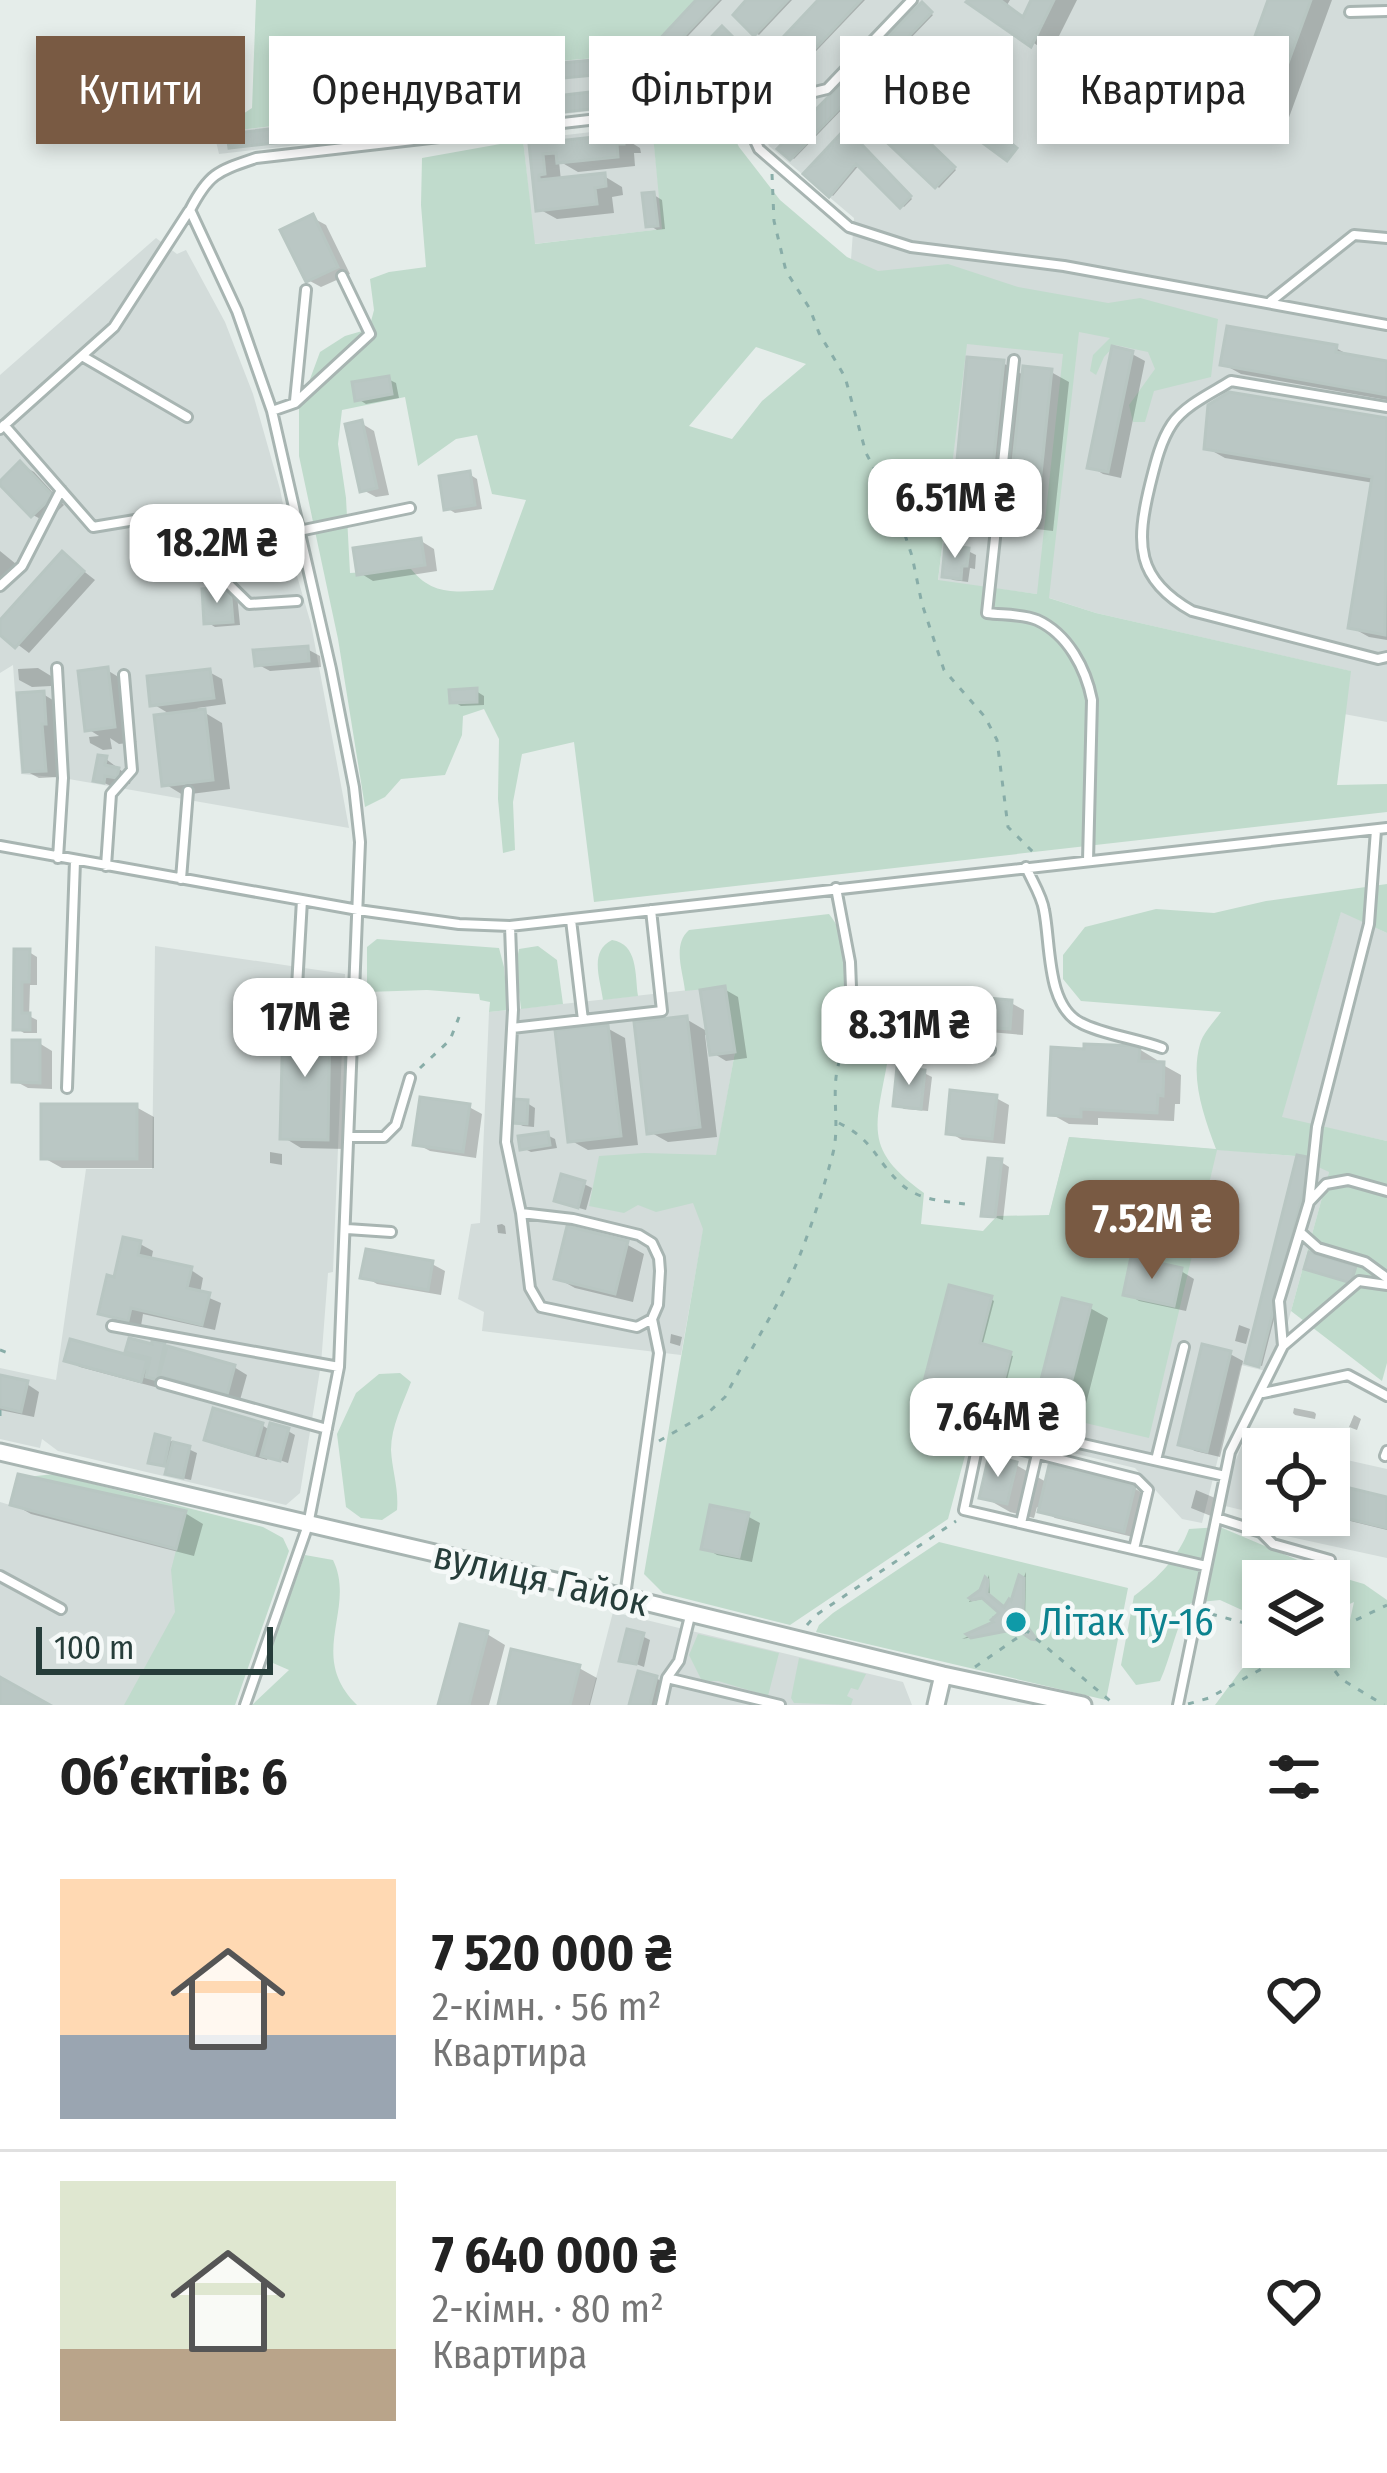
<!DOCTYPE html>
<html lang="uk">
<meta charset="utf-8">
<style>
body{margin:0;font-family:"Fira Sans Condensed",sans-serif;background:#f6f6f6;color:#222;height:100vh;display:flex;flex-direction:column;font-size:45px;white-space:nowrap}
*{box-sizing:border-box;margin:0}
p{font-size:39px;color:#767676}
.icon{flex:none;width:66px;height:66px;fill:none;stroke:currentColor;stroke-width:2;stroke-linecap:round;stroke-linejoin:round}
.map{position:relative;height:1705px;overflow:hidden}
.panel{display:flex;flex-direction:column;background:#fff;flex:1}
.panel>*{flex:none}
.top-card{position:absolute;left:36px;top:36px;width:1317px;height:108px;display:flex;gap:24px}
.fabs{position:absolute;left:1242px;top:1428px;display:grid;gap:24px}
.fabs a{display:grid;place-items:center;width:108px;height:108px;border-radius:0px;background:#fff;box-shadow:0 6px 18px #0003;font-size:60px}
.scale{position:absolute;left:36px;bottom:30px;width:237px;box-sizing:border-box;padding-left:12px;border:6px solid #263d3a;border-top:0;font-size:33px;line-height:42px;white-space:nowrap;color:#263d3a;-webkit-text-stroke:9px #f5f9f8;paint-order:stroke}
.price{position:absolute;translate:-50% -102px;padding:0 27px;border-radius:24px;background:#fff;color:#222;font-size:39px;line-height:78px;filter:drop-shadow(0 3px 6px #0008)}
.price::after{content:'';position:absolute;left:50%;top:72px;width:36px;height:27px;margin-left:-18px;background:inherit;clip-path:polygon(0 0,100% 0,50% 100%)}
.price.on{background:#795a43;color:#fff}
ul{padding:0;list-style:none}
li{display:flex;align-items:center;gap:36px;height:300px;padding:0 60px}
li+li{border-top:3px solid #e0e0e0}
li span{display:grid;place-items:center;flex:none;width:336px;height:240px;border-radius:0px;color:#555}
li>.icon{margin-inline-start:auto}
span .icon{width:144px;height:144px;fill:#fffc;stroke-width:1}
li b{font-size:51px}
h2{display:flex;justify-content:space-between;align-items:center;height:144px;padding:0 60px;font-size:51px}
.chip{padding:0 42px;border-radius:0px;background:#fff;box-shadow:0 6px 18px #0003;font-size:42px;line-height:108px}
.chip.on{background:#795a43;color:#fff}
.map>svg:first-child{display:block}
</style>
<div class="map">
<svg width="1387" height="1705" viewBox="0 0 1387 1705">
<rect width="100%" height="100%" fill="#e5edea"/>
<!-- built -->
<path fill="#d3dcda" d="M701,0H1387V722L1344,714L1350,671L1096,613L1037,594L938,581L966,344L846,329L854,218L769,146L749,97L684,100L219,154L214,133L426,108L425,71L650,54Z
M652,125L663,229L534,244L523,140Z
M156,238L177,254L186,250L225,322L253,394L280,489L297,576L311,624L349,828L63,778L21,774L13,665L0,673V375Z
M1341,911L1387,933V1141L1281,1118Z
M155,946L345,974L333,1272L328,1273L321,1364L300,1493L286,1505L58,1451L42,1439L40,1448L0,1439V1368L56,1380L86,1169H152Z
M725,986L735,1052L681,1355L482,1331L484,1312L458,1299L471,1224L480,1223L489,1012Z
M1069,1137L1295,1156L1331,1165L1274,1373L1241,1365L1202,1523L1182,1519L1135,1468L994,1434Z
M1245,1438L1296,1449H1263V1515L1225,1506L1232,1469Z
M1329,1456L1387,1469V1558L1286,1536L1273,1517L1265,1515H1329Z
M18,1474L186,1511L220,1705H0V1502L10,1505Z
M613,1612L903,1682L912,1705H589Z"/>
<!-- green -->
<path fill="#c0dbcc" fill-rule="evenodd" d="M256,0H701L650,54L426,71L427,108L214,133L252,108Z
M726,121L739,147L780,200L847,257L878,271L948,264L1018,287L1108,303L1140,298L1218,319L1211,377L1154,391L1145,422H1133L1129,405L1155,369L1148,352L1115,345L1104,357L1096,375L1090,371L1093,355L1110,338L1079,332L1049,598L1096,613L1351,671L1337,785L1387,784V812L594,902L574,742L522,754L513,802L515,850L503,853L498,799L499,739L484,709L463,716L462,735L445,775L401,779L385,797L365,807L338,639L299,456V409L320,352L345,336L369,329L374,310L370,279L389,272L426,267L421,205L422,158L523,140L535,244L662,229L652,125ZM967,344L1063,354L1037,594L938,580ZM756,347L806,364L762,401L732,439L689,426ZM405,397L418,466L456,439L477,435L492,494L526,500L493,590C460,591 434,598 411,569L350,573L346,498L338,444L342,410Z
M1387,884V933L1341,912L1282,1117L1387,1141V1363L1382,1381L1291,1311L1329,1172L1295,1156L1217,1150L1149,1438L1026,1409L970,1437L948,1519L790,1625L663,1593L644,1574L703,1229L693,1203L656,1212L638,1205L624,1213L589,1206L599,1156L644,1153L716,1155L735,1052L725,987L685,991C683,971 672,945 689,930L829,914C853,942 848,1001 848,1037L863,1044L887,1064C875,1129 864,1150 924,1193L921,1224L983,1231L997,1216L1049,1215L1069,1137L1216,1149C1204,1117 1190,1079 1200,1044C1203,1033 1214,1022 1221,1012L1081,1001L1063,979V955L1085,927L1156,909L1214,913L1266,901Z
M377,939L499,948L504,967L508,1010L489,1012L490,1002L480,1000L479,994L427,990L367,992V947Z
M612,940C638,944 635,974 638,996L603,1000C600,978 589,951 612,940Z
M538,946L557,960L563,1004L521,1009L516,964L519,949Z
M400,1373L411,1382C403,1404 391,1426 391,1450C392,1470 399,1489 397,1510L382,1520L361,1518L346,1507L337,1434L356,1393L379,1374Z
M54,1474L263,1527L283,1538L289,1551L235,1705H124L175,1612L171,1570L186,1511L27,1477Z
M1220,1527L1333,1575L1364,1584L1387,1600V1705H1215L1241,1670L1265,1647H1329V1644L1348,1629L1354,1602L1343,1607L1329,1603V1581H1263V1615L1255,1616L1220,1600L1191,1603C1175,1626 1172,1655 1160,1681L1136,1685L1121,1665L1134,1596C1159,1577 1178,1558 1189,1529Z
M939,1542L1128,1588L1106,1700L816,1632L819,1625L833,1613Z
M305,1555L333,1560C357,1609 306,1655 357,1705H252L289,1670L266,1660Z
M698,1634L779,1653L768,1696L718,1681H702L689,1655Z
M799,1658L866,1674L858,1690L851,1688L847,1696L853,1699L851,1705L794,1703L791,1698Z"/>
<!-- shadow -->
<path fill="#0003" d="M700,0H722L672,53L660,43Z
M751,0H792L759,35L756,33Z
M822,0H865L798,70L796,69Z
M971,0H1010L1007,5L1026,19L1034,0H1077L1050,54Z
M1271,0H1332L1284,131L1241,111L1262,53Z
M922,6L933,15L794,159L782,149Z
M725,32L742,48L701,91L691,82L704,70Z
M625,60L628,62L629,72L440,88Z
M608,93L611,95L612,107L231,147Z
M883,100L956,170L939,188L937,186Z
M849,133L912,199L904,207L860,164L833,196L807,174Z
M622,137L640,148L641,153H634L635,166L578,172L559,161L561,181L604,176L622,187L623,195L612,197L614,213L557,219L539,209L532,147Z
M654,195L662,200L665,229L657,230L649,225Z
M313,218L326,225L350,274L321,287L308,280Z
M1336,348L1354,358L1387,364V400L1241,374L1223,364Z
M1132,354L1145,361L1121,478L1103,474L1090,466Z
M1003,363L1025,376L1051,372L1069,382L1053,531L1028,528L1006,515L1005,524L973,521L955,511Z
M388,379L396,383L399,398L366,404L358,399Z
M1229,395L1387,421V640L1369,637L1351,627L1374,483L1225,458L1207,448Z
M361,423L374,431L389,495L376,497L363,490Z
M21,465L34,472L64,505L46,522L33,515Z
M469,474L477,479L482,509L455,513L447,508Z
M283,539L291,544L295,573L284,575L276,570Z
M421,541L434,549L437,571L373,581L360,573Z
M0,551L16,564L0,579Z
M968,551L976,555L975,569L970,568L968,582L953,580L945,576Z
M63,555L95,580L29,653L0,631V625Z
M229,590L237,595L240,625L215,627L207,622Z
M307,649L320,656L321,667L270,671L257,664Z
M38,668L51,676V686L32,687L19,680L18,669Z
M107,670L120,678L127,735L137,742L119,744L110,738L112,749L103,750L90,743L89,737L99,736L88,729Z
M209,672L222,679L226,704L197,708L222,723L230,789L183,795L165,784L173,716L153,704Z
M476,691L484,696V705L461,706L453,701Z
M43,694L56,702L58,730H54L58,777L39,778L26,771Z
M106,759L131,778L130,784L117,781L116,788L97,780Z
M17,952H29L37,957V985H30L29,1016L37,1020V1033H24L16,1028Z
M724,989L738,997L747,1058L726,1061L713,1053L710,1034L705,1035L717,1137L668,1142L650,1132L686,1019L710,1033Z
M1011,1003L1024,1010L1023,1035L978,1031L965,1024Z
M330,1024L348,1034L346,1149L301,1148L283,1137Z
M607,1028L625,1038L638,1145L588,1150L570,1140Z
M39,1043L52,1051V1089L28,1088L15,1081Z
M1139,1049L1157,1060V1064L1163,1065L1181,1075L1180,1104H1175L1174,1121L1098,1118V1125L1069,1124L1051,1114Z
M924,1073L932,1077L928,1111L904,1109L896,1104Z
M996,1098L1009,1105L1005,1144L962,1140L949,1132Z
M527,1103L535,1108L534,1127L523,1126L515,1122Z
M136,1107L154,1117V1168H62L44,1158Z
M469,1107L482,1114L476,1158L430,1151L417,1144Z
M547,1135L555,1139L557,1148L531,1152L523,1148Z
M270,1152L282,1154V1165L270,1163Z
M1300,1158L1314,1163L1262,1366L1251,1363Z
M1001,1162L1009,1167L1003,1220L984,1214Z
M584,1184L592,1188L586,1210L565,1204Z
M502,1224L505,1226L506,1234L498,1233L497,1225Z
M140,1244L153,1251L151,1261L191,1270L203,1278L200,1294L221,1303L215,1330L143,1314L141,1326L115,1320L102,1313L116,1280Z
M626,1244L644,1254L633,1302L575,1288L557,1278Z
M432,1264L445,1271L441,1295L377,1284L364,1276Z
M1181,1271L1194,1279L1186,1311L1139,1301L1126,1293Z
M991,1299L994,1301L982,1347L1013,1356L997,1419L926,1401Z
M1090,1308L1108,1318L1079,1431L1054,1424L1036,1414Z
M1239,1325L1250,1329L1246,1344L1235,1341Z
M671,1334L682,1337L680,1346L670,1343Z
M72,1343L147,1363L129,1351L164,1346L234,1367L247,1375L240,1400L171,1381L170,1385L157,1380L155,1387L80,1367L67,1360Z
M1230,1354L1243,1361L1220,1457L1195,1451L1182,1444Z
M0,1378L27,1384L39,1392L34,1417L0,1410Z
M1294,1408L1314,1412L1316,1414L1315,1419L1295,1415L1293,1413Z
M1354,1415L1361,1419L1357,1430L1349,1427Z
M262,1425L271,1431H288L295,1435L288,1463L268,1456L267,1460L220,1446L207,1439Z
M169,1440L197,1453L191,1480L177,1477L169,1473L170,1468L152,1461Z
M1016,1465L1048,1483L1134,1488L1147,1496L1137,1538L1055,1518L1037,1507L1034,1518L1010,1512L982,1496Z
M1329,1486L1387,1500V1530L1326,1515H1329Z
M1196,1490L1215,1498L1211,1516L1191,1508Z
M13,1504L185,1513L203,1524L194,1556L31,1514Z
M747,1516L760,1523L752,1562L717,1555L704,1547Z
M1026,1572L1025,1625L1035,1636L1022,1628L962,1639L998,1623L992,1616L997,1620L1003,1612L987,1598L968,1602L982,1592L989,1575L990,1597L1005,1611L1014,1602Z
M487,1634L505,1645L489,1705H441Z
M642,1636L650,1640L644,1667L623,1659Z
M579,1668L597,1678L590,1705H501Z
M656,1678L669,1686L664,1705H632Z"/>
<!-- building -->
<path fill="#bac7c4" stroke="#b8c6c2" stroke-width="3" d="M696,0H718L667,54L656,43Z
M746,0H788L754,36L733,15Z
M818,0H861L794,71L771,50Z
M968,0H1000L1023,17L1031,0H1054L1031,47L966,2Z
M1268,0H1311L1266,123L1237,112L1259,53L1250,50Z
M922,2L932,12L790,160L777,149Z
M722,26L741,45L697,92L687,82L700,70L689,60Z
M656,56L687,82L674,97L629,100V86L660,79L646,67Z
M626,57L627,72L437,90L435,75Z
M906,65L1017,148L1007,161L896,79Z
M608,90L610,107L229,148L227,134Z
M880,95L955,167L935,188L859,116Z
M846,128L911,196L900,208L856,164L829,197L803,174Z
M623,134L624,144H617L618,157L557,163L556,153L543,154L545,174L539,175V180L605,173L606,186L595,188L597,204L536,211L529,144Z
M654,192L658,226L646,227L642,193Z
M313,214L338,267L306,282L280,230Z
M1227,326L1337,345L1336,352L1387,361V395L1220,365Z
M1112,346L1133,351L1108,472L1087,468Z
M967,357L1004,360L988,516L952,512Z
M1023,366L1052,369L1036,522L1007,519Z
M389,376L392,394L355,401L352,382Z
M1229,392L1387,418L1385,635L1348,628L1372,477L1204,449L1208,405Z
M362,420L377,488L360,492L345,424Z
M20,461L53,496L31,517L0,485V481Z
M470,471L475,505L444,510L439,476Z
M284,536L288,570L273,572L269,538Z
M421,538L425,565L357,575L353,548Z
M945,545L969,548L967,566H962L961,579L942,577Z
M62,551L84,571L15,648L0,635V620Z
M230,587L233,622L204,624L202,589Z
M308,646L309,661L255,666L253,650Z
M108,667L115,727L85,731L78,671Z
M210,669L214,698L150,706L147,676Z
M477,688V702L450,703L449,690Z
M44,691L46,724H42L46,771L23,772L17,693Z
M205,709L213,780L162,786L154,715Z
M98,755L107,756L105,765L119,768L117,778L105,776L104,783L93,781Z
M14,949H30L29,982H22V1013H30V1030H13Z
M725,986L735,1052L710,1055L700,990Z
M964,996L1012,1000L1010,1029L962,1026Z
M687,1016L700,1127L647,1134L634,1022Z
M283,1020L330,1021L328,1140L280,1139Z
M608,1025L621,1136L568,1142L555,1030Z
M12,1040H40V1083L12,1082Z
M1084,1044L1140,1046L1139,1061L1164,1062L1163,1096L1158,1095L1157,1113L1081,1109V1117L1048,1115L1051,1047L1084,1049Z
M897,1067L925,1070L921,1109L893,1106Z
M950,1090L997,1095L992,1139L946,1134Z
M420,1097L470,1104L463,1152L413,1145Z
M513,1099L528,1100L527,1124L512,1123Z
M41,1104H137V1159H41Z
M548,1132L550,1145L520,1150L518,1136Z
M1297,1155L1312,1158L1259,1367L1245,1363Z
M988,1158L1002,1159L995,1217L981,1216Z
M561,1174L585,1181L578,1208L554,1201Z
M567,1226L628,1241L615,1294L554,1279Z
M123,1237L141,1241L138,1255L192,1267L187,1288L210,1293L202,1325L131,1308L128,1321L98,1314L107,1275L114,1277Z
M366,1249L433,1261L428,1290L360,1278Z
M1309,1252L1356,1266L1351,1283L1304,1269Z
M1131,1257L1182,1268L1174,1306L1123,1295Z
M949,1285L992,1296L980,1343L1011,1352L994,1420L919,1401Z
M1062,1298L1091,1305L1061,1423L1032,1415Z
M129,1338L152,1344V1340L165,1343L157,1380L146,1377L150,1358L125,1352Z
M70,1339L147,1360L141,1382L64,1361Z
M1202,1344L1231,1351L1207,1452L1178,1445Z
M167,1346L235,1365L227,1395L159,1376Z
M0,1375L28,1381L21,1412L0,1407Z
M213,1408L263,1423L254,1455L204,1440Z
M270,1423L289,1428L280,1461L261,1456Z
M155,1434L170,1438L164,1466L148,1463Z
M173,1442L190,1446L183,1478L165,1474Z
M989,1455L1017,1462L1007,1504L979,1498Z
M1049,1465L1135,1486L1124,1532L1038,1512Z
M18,1474L186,1511L176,1549L10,1505Z
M1329,1483L1387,1497V1528L1329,1514Z
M710,1505L749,1513L739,1557L701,1549Z
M1019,1575L1024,1578L1023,1621L1037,1640L1031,1639L1017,1629L971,1638L966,1634L993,1622L991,1620L999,1613L982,1598L972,1600L969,1598L980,1590L985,1577L988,1580L987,1593L1004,1607L1009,1599L1011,1601Z
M460,1624L488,1631L469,1705H438Z
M627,1629L644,1633L636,1664L619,1661Z
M511,1649L580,1665L570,1705H498Z
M638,1671L657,1676L650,1705H629Z
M0,1677L50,1705H0Z"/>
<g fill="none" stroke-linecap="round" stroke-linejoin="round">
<!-- lane casing -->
<g stroke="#a8b5b2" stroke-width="14">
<path id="lane" d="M1350,12L1387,11
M740,108L759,149L849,227L911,247L1064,266L1387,325
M1271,301L1354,235L1387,238
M82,356L187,417
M1014,360L987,613C1002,615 1024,614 1037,620C1068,634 1086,669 1092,700L1088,861
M295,401L306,290
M1387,407L1231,381C1212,393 1185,405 1172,424C1160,442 1155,465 1150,485C1136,543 1135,579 1192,611L1378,659L1387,657
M272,411L295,403L370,334L342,276
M4,425L93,527L159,516L249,604L297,601
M0,429L114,327L189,211
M299,531L410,508
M0,586L22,566L61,490
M57,668L63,778L58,858
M0,846L358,910L459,924L510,926L1387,828
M106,866L111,794L132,770L124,675
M1026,867C1032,881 1042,896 1044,910C1051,944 1046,1006 1081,1023C1101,1034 1138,1039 1162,1048
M181,879L188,791
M836,888L850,962L852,1013L856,1034L899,1044L990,1050
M571,920L583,1020
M510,926L513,1010L506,1142L521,1213
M296,1004L302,900
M512,1028L662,1011L651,910
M67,1088L75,861
M350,1137H384L396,1125L410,1078
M1309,1202L1317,1127L1369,924L1376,830
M347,1229L391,1232
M1300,1232L1318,1248L1365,1262L1387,1278
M112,1326L339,1367
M1283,1346L1279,1301L1309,1202L1326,1184L1348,1180L1387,1191
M161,1383L327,1429
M1263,1393L1348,1375L1387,1396
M1034,1433L1225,1476
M1385,1456L1387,1451
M1156,1460L1184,1347
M1217,1518L1261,1532L1273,1544L1330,1560
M1021,1523L1037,1454
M1134,1549L1148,1490L1137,1479L979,1439L964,1510L1206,1566
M0,1576L61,1609
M625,1596L659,1353L652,1319L658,1305L660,1271L659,1258L652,1243L639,1235L573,1219L521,1213L530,1288L541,1307L637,1327L652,1319
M667,1678L780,1705
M245,1705L308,1525L339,1367L360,842L354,787L331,669L272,411L237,311L190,210C209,173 218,171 256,158L624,116L765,104L827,89L912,0
M661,1705L667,1678L679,1661L690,1616
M1178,1705L1230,1452L1283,1346L1359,1281L1387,1285"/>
</g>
<!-- street casing -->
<g stroke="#a8b5b2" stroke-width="21">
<path id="street" d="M0,1452L624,1597L943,1675L1083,1705
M936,1705L943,1675"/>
</g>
<!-- path -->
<path stroke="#88ada8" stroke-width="3" stroke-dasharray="6 9" stroke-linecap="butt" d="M772,174L774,221L786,271L810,309L819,333L845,377L866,453L897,511L912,556L922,604L944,670L985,717L997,740L1008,827L1036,855
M420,1068L450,1040L459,1017
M839,1123C875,1141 875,1160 901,1184C918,1200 943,1201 965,1204
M0,1350L13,1355
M0,1410V1416
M659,1441L709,1412L725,1397C747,1355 776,1311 795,1267C809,1234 824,1188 833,1153C842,1118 825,1075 848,1045
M1211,1614L1263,1628
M807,1625L816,1615L956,1521
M1329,1633L1387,1605
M1329,1646L1342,1649
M1317,1647L1341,1679L1384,1705
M975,1667L1027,1631L1115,1705
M1188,1704L1209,1698L1301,1647"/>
<!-- lane -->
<use href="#lane" stroke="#fff" stroke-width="8"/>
<!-- street -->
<use href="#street" stroke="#fff" stroke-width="15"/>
</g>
<!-- markers -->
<circle fill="#0f9aa8" stroke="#f5f9f8" stroke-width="4.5" cx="1016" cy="1622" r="12"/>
<g text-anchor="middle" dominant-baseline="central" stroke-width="9" stroke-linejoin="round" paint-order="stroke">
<!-- street labels -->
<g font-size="39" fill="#263d3a" stroke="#f5f9f8">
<text transform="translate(541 1579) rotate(13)">вулиця Гайок</text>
</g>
<!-- culture labels -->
<g font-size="39" fill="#0d838f" stroke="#f5f9f8" text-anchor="start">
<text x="1040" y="1622">Літак Ту-16</text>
</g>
</g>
</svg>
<div class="fabs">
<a><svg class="icon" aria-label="locate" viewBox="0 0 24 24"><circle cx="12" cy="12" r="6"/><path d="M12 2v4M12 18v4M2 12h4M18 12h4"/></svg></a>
<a><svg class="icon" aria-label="layers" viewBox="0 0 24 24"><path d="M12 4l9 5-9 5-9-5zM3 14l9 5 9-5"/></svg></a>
</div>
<div class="scale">100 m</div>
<b class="price" style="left:955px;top:561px">6.51M ₴</b>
<b class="price" style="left:217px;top:606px">18.2M ₴</b>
<b class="price" style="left:305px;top:1080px">17M ₴</b>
<b class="price" style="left:909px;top:1088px">8.31M ₴</b>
<b class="price on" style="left:1152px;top:1282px">7.52M ₴</b>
<b class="price" style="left:998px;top:1480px">7.64M ₴</b>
<div class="top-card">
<a class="chip on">Купити</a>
<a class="chip">Орендувати</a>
<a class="chip">Фільтри</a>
<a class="chip">Нове</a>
<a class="chip">Квартира</a>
</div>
</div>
<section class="panel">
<h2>Об’єктів: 6<svg class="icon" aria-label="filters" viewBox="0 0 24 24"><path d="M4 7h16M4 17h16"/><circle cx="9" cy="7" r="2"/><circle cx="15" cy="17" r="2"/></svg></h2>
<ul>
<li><span style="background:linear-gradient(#ffd9b3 65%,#9aa5b1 0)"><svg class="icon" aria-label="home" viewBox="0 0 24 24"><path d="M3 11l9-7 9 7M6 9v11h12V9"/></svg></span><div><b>7 520 000 ₴</b><p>2-кімн. · 56 m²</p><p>Квартира</p></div><svg class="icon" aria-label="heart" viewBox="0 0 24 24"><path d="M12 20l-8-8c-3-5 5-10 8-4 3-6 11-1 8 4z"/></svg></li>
<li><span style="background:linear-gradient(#dfe7d0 70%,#b9a48a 0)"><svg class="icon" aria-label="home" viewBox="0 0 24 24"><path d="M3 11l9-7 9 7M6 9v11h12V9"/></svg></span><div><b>7 640 000 ₴</b><p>2-кімн. · 80 m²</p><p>Квартира</p></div><svg class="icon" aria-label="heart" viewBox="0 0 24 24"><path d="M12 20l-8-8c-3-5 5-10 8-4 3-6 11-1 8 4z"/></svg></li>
</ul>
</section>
